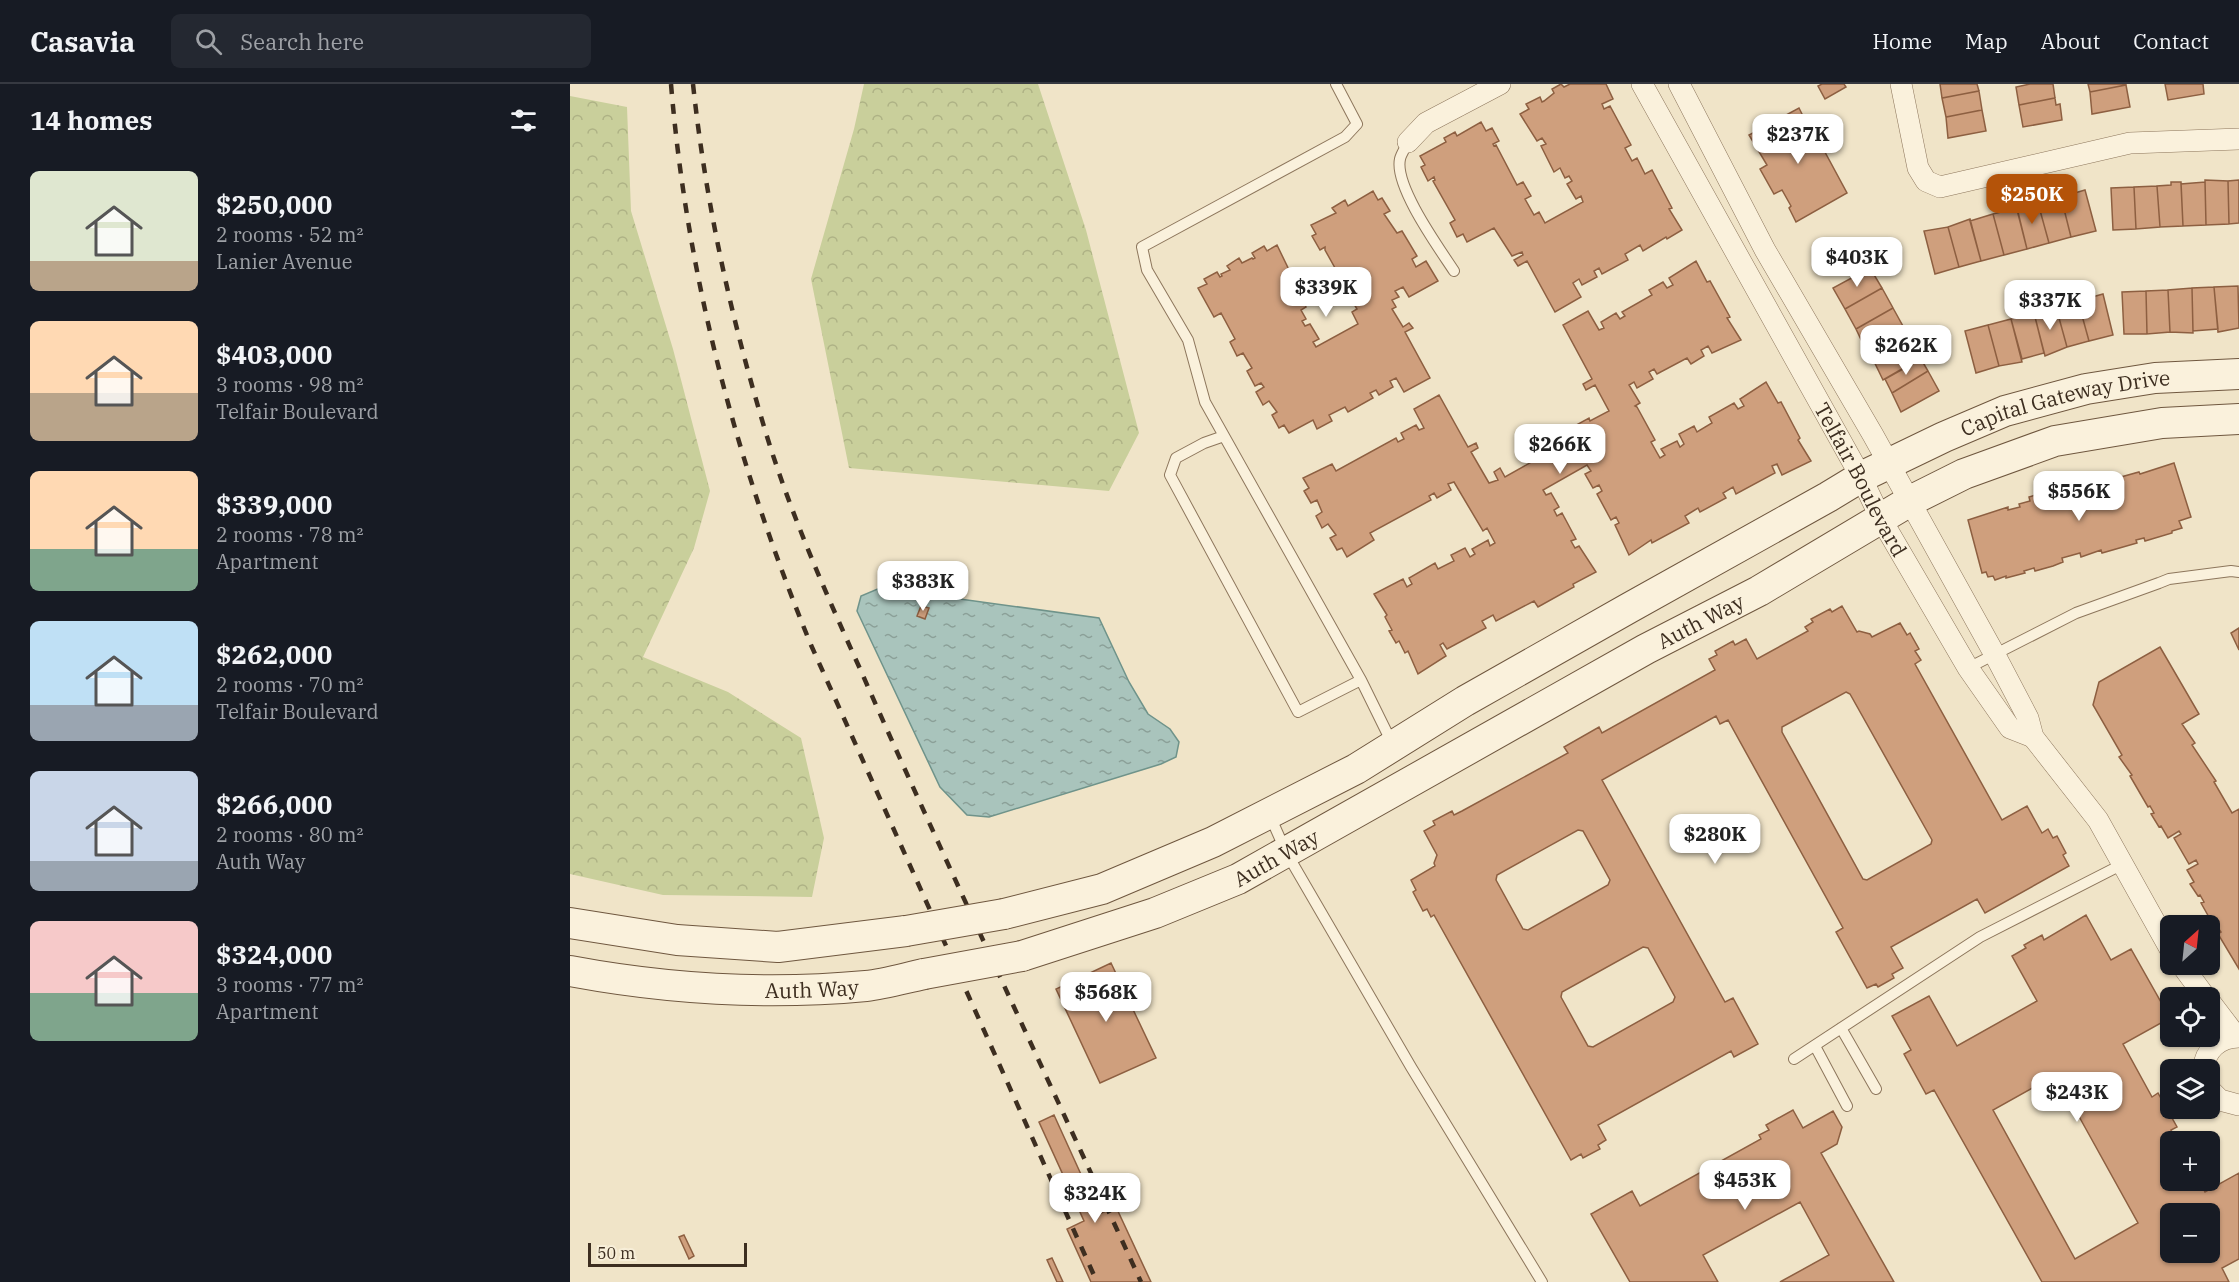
<!DOCTYPE html>
<meta charset="utf-8">
<style>
body{margin:0;font-family:"IBM Plex Serif",serif;background:#242831;color:#f1f3f6;height:100vh;display:flex;flex-direction:column;font-size:22px;white-space:nowrap}
*{box-sizing:border-box;margin:0}
p{font-size:20px;color:#9ea1a6}
.icon{flex:none;width:33px;height:33px;fill:none;stroke:currentColor;stroke-width:2;stroke-linecap:round;stroke-linejoin:round}
.map{position:relative;flex:1;overflow:hidden}
.panel{display:flex;flex-direction:column;background:#171b24;width:570px}
.panel>*{flex:none}
.needle{width:39px;rotate:27deg}
.buttons{position:absolute;left:1590px;top:831px;display:grid;gap:12px}
.buttons a{display:grid;place-items:center;width:60px;height:60px;border-radius:9px;background:#171b24;box-shadow:0 2px 4px #0004;font-size:30px}
.scale{position:absolute;left:18px;bottom:15px;width:159px;box-sizing:border-box;padding-left:6px;border:3px solid #3d2e20;border-top:0;font-size:16px;line-height:21px;white-space:nowrap;color:#3d2e20;-webkit-text-stroke:4px #f7eed8;paint-order:stroke}
.price{position:absolute;translate:-50% -51px;padding:0 14px;border-radius:12px;background:#fff;color:#222;font-size:20px;line-height:39px;filter:drop-shadow(0 2px 3px #0008)}
.price::after{content:'';position:absolute;left:50%;top:36px;width:18px;height:14px;margin-left:-9px;background:inherit;clip-path:polygon(0 0,100% 0,50% 100%)}
.price.on{background:#b45309;color:#fff}
ul{padding:0;list-style:none}
li{display:flex;align-items:center;gap:18px;height:150px;padding:0 30px}
li span{display:grid;place-items:center;flex:none;width:168px;height:120px;border-radius:9px;color:#555}
li>.icon{margin-inline-start:auto}
span .icon{width:72px;height:72px;fill:#fffc;stroke-width:1}
li b{font-size:26px}
h2{display:flex;justify-content:space-between;align-items:center;height:72px;padding:0 30px;font-size:26px}
header{display:flex;align-items:center;gap:36px;box-sizing:border-box;height:84px;padding:0 30px;background:#171b24;border-bottom:2px solid #363941}
header strong{font-size:28px}
nav{display:flex;gap:33px;margin-inline-start:auto;font-size:21px}
.search{width:420px;height:54px;background:#242831;display:flex;align-items:center;gap:15px;box-sizing:border-box;padding:0 21px;border-radius:9px;color:#9ea1a6;font-size:22px}
main{display:flex;flex:1;min-height:0}
.map>svg:first-child{display:block}
</style>
<header>
<strong>Casavia</strong>
<div class="search"><svg class="icon" aria-label="search" viewBox="0 0 24 24"><circle cx="10" cy="10" r="6"/><path d="M15 15l6 6"/></svg>Search here</div>
<nav><a>Home</a><a>Map</a><a>About</a><a>Contact</a></nav>
</header>
<main>
<section class="panel">
<h2>14 homes<svg class="icon" aria-label="filters" viewBox="0 0 24 24"><path d="M4 7h16M4 17h16"/><circle cx="9" cy="7" r="2"/><circle cx="15" cy="17" r="2"/></svg></h2>
<ul>
<li><span style="background:linear-gradient(#dfe7d0 75%,#b9a48a 0)"><svg class="icon" aria-label="home" viewBox="0 0 24 24"><path d="M3 11l9-7 9 7M6 9v11h12V9"/></svg></span><div><b>$250,000</b><p>2 rooms · 52 m²</p><p>Lanier Avenue</p></div></li>
<li><span style="background:linear-gradient(#ffd9b3 60%,#b9a48a 0)"><svg class="icon" aria-label="home" viewBox="0 0 24 24"><path d="M3 11l9-7 9 7M6 9v11h12V9"/></svg></span><div><b>$403,000</b><p>3 rooms · 98 m²</p><p>Telfair Boulevard</p></div></li>
<li><span style="background:linear-gradient(#ffd9b3 65%,#7fa58c 0)"><svg class="icon" aria-label="home" viewBox="0 0 24 24"><path d="M3 11l9-7 9 7M6 9v11h12V9"/></svg></span><div><b>$339,000</b><p>2 rooms · 78 m²</p><p>Apartment</p></div></li>
<li><span style="background:linear-gradient(#bfe0f5 70%,#9aa5b1 0)"><svg class="icon" aria-label="home" viewBox="0 0 24 24"><path d="M3 11l9-7 9 7M6 9v11h12V9"/></svg></span><div><b>$262,000</b><p>2 rooms · 70 m²</p><p>Telfair Boulevard</p></div></li>
<li><span style="background:linear-gradient(#c9d6e8 75%,#9aa5b1 0)"><svg class="icon" aria-label="home" viewBox="0 0 24 24"><path d="M3 11l9-7 9 7M6 9v11h12V9"/></svg></span><div><b>$266,000</b><p>2 rooms · 80 m²</p><p>Auth Way</p></div></li>
<li><span style="background:linear-gradient(#f6c9c9 60%,#7fa58c 0)"><svg class="icon" aria-label="home" viewBox="0 0 24 24"><path d="M3 11l9-7 9 7M6 9v11h12V9"/></svg></span><div><b>$324,000</b><p>3 rooms · 77 m²</p><p>Apartment</p></div></li>
</ul>
</section>
<div class="map">
<svg width="1669" height="1198" viewBox="0 0 1669 1198">
<defs>
<pattern id="forest-crowns" width="20" height="18" patternUnits="userSpaceOnUse" patternTransform="scale(1.5)"><rect width="20" height="18" fill="#c9cf9b"/><path d="M2 6a3 3 0 1 1 6 0M12 15a3 3 0 1 1 6 0" fill="none" stroke="#aeb285"/></pattern>
<pattern id="water-ripples" width="26" height="14" patternUnits="userSpaceOnUse" patternTransform="scale(1.5)"><rect width="26" height="14" fill="#a9c4bc"/><path d="M2 4q2-2 4 0t4 0M15 11q2-2 4 0t4 0" fill="none" stroke="#8ba098"/></pattern>
</defs>
<rect width="100%" height="100%" fill="#f0e4c8"/>
<!-- forest -->
<path fill="url(#forest-crowns)" d="M294,0H468L516,146L569,349L539,407L279,384L241,195L284,45Z
M0,12L57,23L61,127L103,265L140,407L124,464L73,573L158,608L231,654L254,754L242,813L93,811L0,790Z"/>
<!-- water -->
<path fill="url(#water-ripples)" stroke="#6f938a" stroke-width="1.5" d="M310,504L529,534L559,598L578,630L600,645L609,658L606,673L591,680L419,733L397,731L370,703L287,527L291,512Z"/>
<!-- building -->
<path fill="#cf9f7d" stroke="#8d5f41" stroke-width="1.5" fill-rule="evenodd" d="M991,0L994,3L1000,0H1036L1043,15L1032,20L1034,25L1040,22L1061,61L1055,64L1062,77L1067,74L1075,90L1082,86L1102,124L1099,125L1112,146L1097,155L1096,153L1073,167L1070,161L1055,170L1058,176L1032,190L1029,184L1024,187L1027,193L1012,201L1009,195L1003,199L1011,213L985,228L957,177L948,182L944,176L953,171L952,168L942,172L924,144L897,158L893,150L887,153L880,139L885,136L863,97L865,96L864,93L858,97L851,83L855,81L850,72L876,58L874,54L885,48L887,52L911,38L916,47L922,44L929,57L923,60L924,62L926,61L947,101L953,98L961,112L955,115L964,131L969,128L975,139L1013,118L1011,112L1006,115L997,100L1002,97L999,92L995,94L990,84L984,88L971,62L976,60L972,54L967,57L950,30L959,25L956,20L970,13L972,18L974,17L984,9L982,5Z
M1252,0H1274L1276,3L1255,15L1248,2Z
M1370,0H1407L1409,7L1372,14Z
M1460,0H1483L1485,14L1449,21L1446,3Z
M1518,0H1556V1L1520,8Z
M1595,0H1633L1634,10L1598,16Z
M1556,1L1560,23L1522,30L1520,8Z
M1409,7L1412,26L1376,33L1372,14Z
M1485,14L1486,21L1490,20L1492,36L1453,43L1449,21Z
M1229,24L1234,34L1236,33L1277,109L1226,138L1219,124L1221,122L1212,106L1204,110L1190,85L1197,81L1179,51Z
M1412,26L1416,47L1378,54L1376,33Z
M1635,96L1658,97L1659,140L1636,141Z
M1669,96V139L1659,140L1658,97Z
M1601,98H1611L1613,142L1590,143L1587,102L1601,101Z
M1635,98L1636,141L1613,142L1611,100Z
M1587,102L1590,143L1566,145L1564,103Z
M1564,103L1566,145L1543,146L1541,104Z
M1515,106L1526,147L1501,153L1491,113Z
M803,107L808,116L812,114L820,127L814,130L827,149L832,147L847,172L842,175L846,183L856,177L868,197L839,213L833,203L825,207L829,213L822,216L826,223L822,225L833,243L839,239L843,244L835,248L860,294L834,308L826,294L820,297L823,303L809,311L806,306L800,309L803,314L778,328L775,323L759,331L762,337L747,345L743,336L719,349L714,341L709,344L702,331L707,328L699,317L693,321L686,308L694,303L691,299L685,302L677,287L682,284L673,269L667,272L660,258L665,255L651,229L644,233L628,204L637,200L634,195L647,188L650,193L652,192L651,190L660,186L657,182L669,174L672,179L682,174L683,175L685,174L682,169L694,162L697,167L707,161L721,190L713,195L716,201L722,198L736,223L731,226L736,235L732,237L735,242L740,240L749,255L743,258L746,263L788,240L782,228L787,225L778,210L773,213L759,188L765,184L755,166V163L750,166L742,152L746,150L741,141L766,129L762,124L775,116L778,122Z
M1491,113L1501,153L1479,159L1468,119Z
M1468,119L1479,159L1457,165L1446,122Z
M1447,124L1457,165L1434,171L1423,130Z
M1423,130L1434,171L1411,177L1400,137Z
M1400,135L1411,177L1389,183L1378,143Z
M1378,143L1389,183L1365,190L1354,147Z
M1126,177L1137,198L1140,197L1160,233L1157,234L1171,256L1142,269L1138,262L1131,266L1134,272L1121,280L1117,274L1087,290L1084,285L1079,288L1083,295L1067,304L1064,298L1059,301L1070,319L1065,322L1067,323L1085,356L1081,358L1090,374L1095,371L1091,365L1107,357L1110,363L1114,360L1109,350L1124,342L1127,348L1142,339L1139,333L1164,319L1168,325L1174,322L1170,315L1196,298L1208,319L1211,318L1230,354L1228,356L1241,377L1212,391L1207,380L1202,382L1205,389L1166,410L1163,403L1153,409L1156,414L1130,428L1128,424L1115,432L1119,439L1082,459L1081,456L1059,471L1045,441L1049,439L1046,433L1041,436L1027,410L1032,407L1029,401L1023,404L1015,390L1021,387L1017,381L973,406L976,411L981,409L989,423L984,426L987,432L992,429L1006,455L1001,457L1005,464L1009,462L1026,488L1003,500L1004,503L968,523L964,517L926,537L923,531L912,537L916,544L877,565L873,559L870,561L876,572L848,590L838,567L835,569L829,557L826,559L819,547L822,546L815,533L817,531L804,510L833,495L837,503L842,500L839,494L865,479L868,485L884,477L881,471L895,464L900,473L905,470L902,465L918,456L920,462L925,459L917,444L913,447L884,398L878,400L881,406L867,414L864,409L859,412L861,416L800,449L804,456L777,473L772,464L767,466L760,454L766,451L758,440L752,444L746,432L752,428L747,416L741,419L734,407L739,404L733,394L762,380L766,387L826,354L828,358L834,355L831,349L846,341L849,346L854,344L844,325L869,311L898,363L906,359L908,364L901,368L919,399L928,396L924,388L930,384L935,393L1004,354L999,345L1019,334L1020,337L1039,327L1025,301L1016,306L1013,300L1022,295L993,241L1018,227L1029,246L1034,244L1031,238L1046,229L1050,235L1055,232L1052,228L1082,211L1079,206L1093,198L1097,204L1103,201L1099,194Z
M1300,184L1312,204L1275,225L1263,204Z
M1668,202L1669,244L1648,248L1644,203Z
M1644,203L1648,245L1623,247L1622,204Z
M1312,204L1323,224L1286,245L1275,225Z
M1622,204L1623,249L1600,248L1598,206Z
M1598,206L1600,248L1577,250L1576,207Z
M1576,207L1577,250H1554L1552,208Z
M1533,210L1543,251L1519,257L1508,217Z
M1508,217L1519,257L1497,263L1486,223Z
M1486,223L1497,263L1475,272L1464,229Z
M1323,224L1334,244L1296,266L1286,245Z
M1464,229L1474,269L1452,275L1441,235Z
M1441,235L1452,278L1429,282L1418,241Z
M1418,241L1429,282L1406,289L1395,247Z
M1334,244L1351,274L1313,296L1298,265Z
M1351,275L1358,287L1322,309L1315,295Z
M1358,287L1369,307L1331,328L1322,309Z
M1604,379L1621,433L1609,437L1612,444L1602,447V449L1575,457L1574,454L1566,456L1567,459L1532,469L1531,466L1511,473L1510,469L1492,474L1493,478L1483,482L1465,487L1464,484L1454,487L1455,489L1436,494V492L1425,496L1423,492L1418,493L1416,488L1412,489L1398,436L1438,423V426L1450,423L1449,420L1460,417L1459,413L1482,406L1483,411L1495,407V410L1503,406L1532,398L1533,400L1541,398L1540,396L1569,388L1570,390Z
M351,522L359,524L355,535L347,532Z
M1272,522L1287,548L1289,547L1300,550L1302,553L1330,539L1337,551L1340,549L1349,565L1345,567L1351,576L1345,580L1432,736L1457,722L1472,749L1478,745L1483,754L1487,752L1496,769L1493,771L1499,782L1415,829L1407,815L1321,863L1333,884L1322,890L1324,894L1308,903L1306,900L1297,904L1266,848L1273,844L1158,636L1150,640L1146,632L1032,696L1155,918L1163,914L1188,960L1164,973L1161,967L1028,1041L1036,1056L1028,1061L1030,1065L1013,1074L1011,1070L1001,1076L864,831L861,833L857,825L853,827L843,808L846,806L841,796L865,782L864,779L867,771L854,747L865,741L863,737L882,727L884,731L892,727L998,669L994,663L1029,643L1032,649L1145,586L1139,575L1147,571L1145,567L1163,557L1165,561L1176,555L1187,575L1238,547L1235,543L1243,538L1241,535L1260,525L1262,528ZM1276,608L1280,610L1362,756L1361,760L1297,796L1293,795L1212,648V643ZM1008,746L1013,747L1040,796L1038,801L958,846L953,845L926,796L927,791ZM1073,863L1078,864L1105,913L1103,918L1023,963L1018,962L991,913L992,908Z
M1669,544V566L1661,549Z
M1590,563L1629,630L1612,640L1625,659L1622,661L1646,697L1644,698L1662,729L1669,725V885L1648,850L1651,848L1646,841L1644,842L1631,819L1634,818L1630,811L1628,812L1620,800L1624,798L1617,786L1628,780L1626,776L1619,780L1604,754L1611,750L1609,747L1598,754L1591,742L1589,743L1581,730L1584,729L1580,722L1578,723L1560,692L1562,691L1549,673L1552,671L1523,621L1529,598Z
M1516,831L1541,876L1561,865L1600,934L1553,960L1582,1013L1588,1009L1607,1043L1601,1046L1607,1058H1600V1096H1629L1635,1108L1669,1089V1175L1652,1184L1659,1198H1472L1364,1006L1356,1010L1334,970L1341,966L1322,932L1359,912L1387,962L1467,917L1442,872L1456,864L1454,861L1472,851L1474,856ZM1486,991L1568,1139L1505,1175L1423,1026ZM1600,1130H1640V1168H1600Z
M541,879L586,974L530,999L486,905Z
M1223,1026L1233,1044L1263,1027L1272,1043L1267,1060L1251,1069L1324,1198H1210L1259,1171L1230,1118L1133,1171L1148,1198H1060L1021,1130L1062,1107L1070,1122L1191,1055L1189,1051L1199,1046L1196,1041Z
M484,1031L529,1130L546,1123L581,1198H521L497,1145L514,1137L469,1038Z
M114,1151L124,1172L119,1175L109,1153Z
M482,1174L493,1198H487L477,1176Z"/>
<g fill="none" stroke-linecap="round" stroke-linejoin="round">
<!-- lane casing -->
<g stroke="#8d765c" stroke-width="12">
<path id="lane" d="M766,0L787,40L775,53L572,163L577,186L618,256L635,318L791,596L822,659
M838,58C836,63 831,70 830,75C824,102 869,164 884,187
M654,352L634,359L606,374L600,391L728,628L791,596
M1398,584L1506,529L1589,499L1599,495L1661,487L1669,488
M700,732L716,768L841,983L972,1198
M1271,944L1306,1005
M1245,962L1277,1022
M1224,975L1410,853L1553,780"/>
</g>
<!-- street casing -->
<g stroke="#8d765c" stroke-width="22">
<g id="street">
<path id="s1" d="M1072,0L1291,393L1311,435L1398,584L1440,644L1463,653"/>
<path d="M1109,0L1195,166L1303,351L1425,571L1458,634L1463,653L1528,736L1600,865"/>
<path d="M1331,0L1348,84L1356,97L1370,103L1560,59L1669,55"/>
<path d="M838,58L856,39L930,0"/>
<path d="M1611,880L1636,914"/>
<path d="M1640,918L1666,952"/>
<path d="M1633,986C1635,966 1649,953 1669,953"/>
<path d="M1640,1006L1650,1016L1669,1021"/>
</g>
</g>
<!-- secondary casing -->
<g stroke="#6f573f" stroke-width="32">
<g id="secondary">
<path id="s2" d="M434,830L532,805L643,758L786,685L895,617L1059,524L1258,413L1291,393L1374,353L1435,327L1516,305L1585,294L1669,290"/>
<path d="M0,839L107,856L208,863L336,847"/>
<path id="s3" d="M452,872L585,829L668,795L1076,565L1189,507L1340,417L1394,390L1485,357L1592,339L1669,335"/>
<path id="s4" d="M0,887C96,905 198,911 296,902C315,900 335,894 354,890"/>
</g>
</g>
<!-- lane -->
<use href="#lane" stroke="#faf1dc" stroke-width="10"/>
<!-- street -->
<use href="#street" stroke="#faf1dc" stroke-width="21"/>
<!-- secondary -->
<use href="#secondary" stroke="#faf1dc" stroke-width="30"/>
<!-- rail -->
<path stroke="#3d2e20" stroke-width="4.5" stroke-dasharray="10 10" stroke-linecap="butt" d="M101,0C117,194 167,381 241,561L527,1198
M123,0C135,112 158,221 190,329C215,417 253,503 291,587C316,644 342,701 368,758C435,905 504,1051 571,1198"/>
<!-- secondary-bridge casing -->
<g stroke="#6f573f" stroke-width="32" stroke-linecap="butt">
<path id="secondary-bridge" d="M336,847L434,830
M354,890L452,872"/>
</g>
<!-- secondary-bridge -->
<use href="#secondary-bridge" stroke="#faf1dc" stroke-width="30"/>
</g>
<g text-anchor="middle" dominant-baseline="central" stroke-width="4.5" stroke-linejoin="round" paint-order="stroke">
<!-- street labels -->
<g font-size="21" fill="#3d2e20" stroke="#f7eed8">
<text stroke="none"><textPath href="#s2" startOffset="1185">Capital Gateway Drive</textPath></text>
<text stroke="none"><textPath href="#s1" startOffset="452">Telfair Boulevard</textPath></text>
<text stroke="none"><textPath href="#s3" startOffset="759">Auth Way</textPath></text>
<text stroke="none"><textPath href="#s3" startOffset="273">Auth Way</textPath></text>
<text stroke="none"><textPath href="#s4" startOffset="243">Auth Way</textPath></text>
</g>
</g>
</svg>
<div class="buttons">
<a><svg class="needle" viewBox="-14 -14 28 28"><path d="M0-13l5 13h-10z" fill="#e53935"/><path d="M0 13l5-13h-10z" fill="#9ea1a6"/></svg></a>
<a><svg class="icon" aria-label="locate" viewBox="0 0 24 24"><circle cx="12" cy="12" r="6"/><path d="M12 2v4M12 18v4M2 12h4M18 12h4"/></svg></a>
<a><svg class="icon" aria-label="layers" viewBox="0 0 24 24"><path d="M12 4l9 5-9 5-9-5zM3 14l9 5 9-5"/></svg></a>
<a>+</a>
<a>−</a>
</div>
<div class="scale">50 m</div>
<b class="price" style="left:1228px;top:81px">$237K</b>
<b class="price on" style="left:1462px;top:141px">$250K</b>
<b class="price" style="left:1287px;top:204px">$403K</b>
<b class="price" style="left:756px;top:234px">$339K</b>
<b class="price" style="left:1480px;top:247px">$337K</b>
<b class="price" style="left:1336px;top:292px">$262K</b>
<b class="price" style="left:990px;top:391px">$266K</b>
<b class="price" style="left:1509px;top:438px">$556K</b>
<b class="price" style="left:353px;top:528px">$383K</b>
<b class="price" style="left:1145px;top:781px">$280K</b>
<b class="price" style="left:536px;top:939px">$568K</b>
<b class="price" style="left:1507px;top:1039px">$243K</b>
<b class="price" style="left:1175px;top:1127px">$453K</b>
<b class="price" style="left:525px;top:1140px">$324K</b>
</div>
</main>
